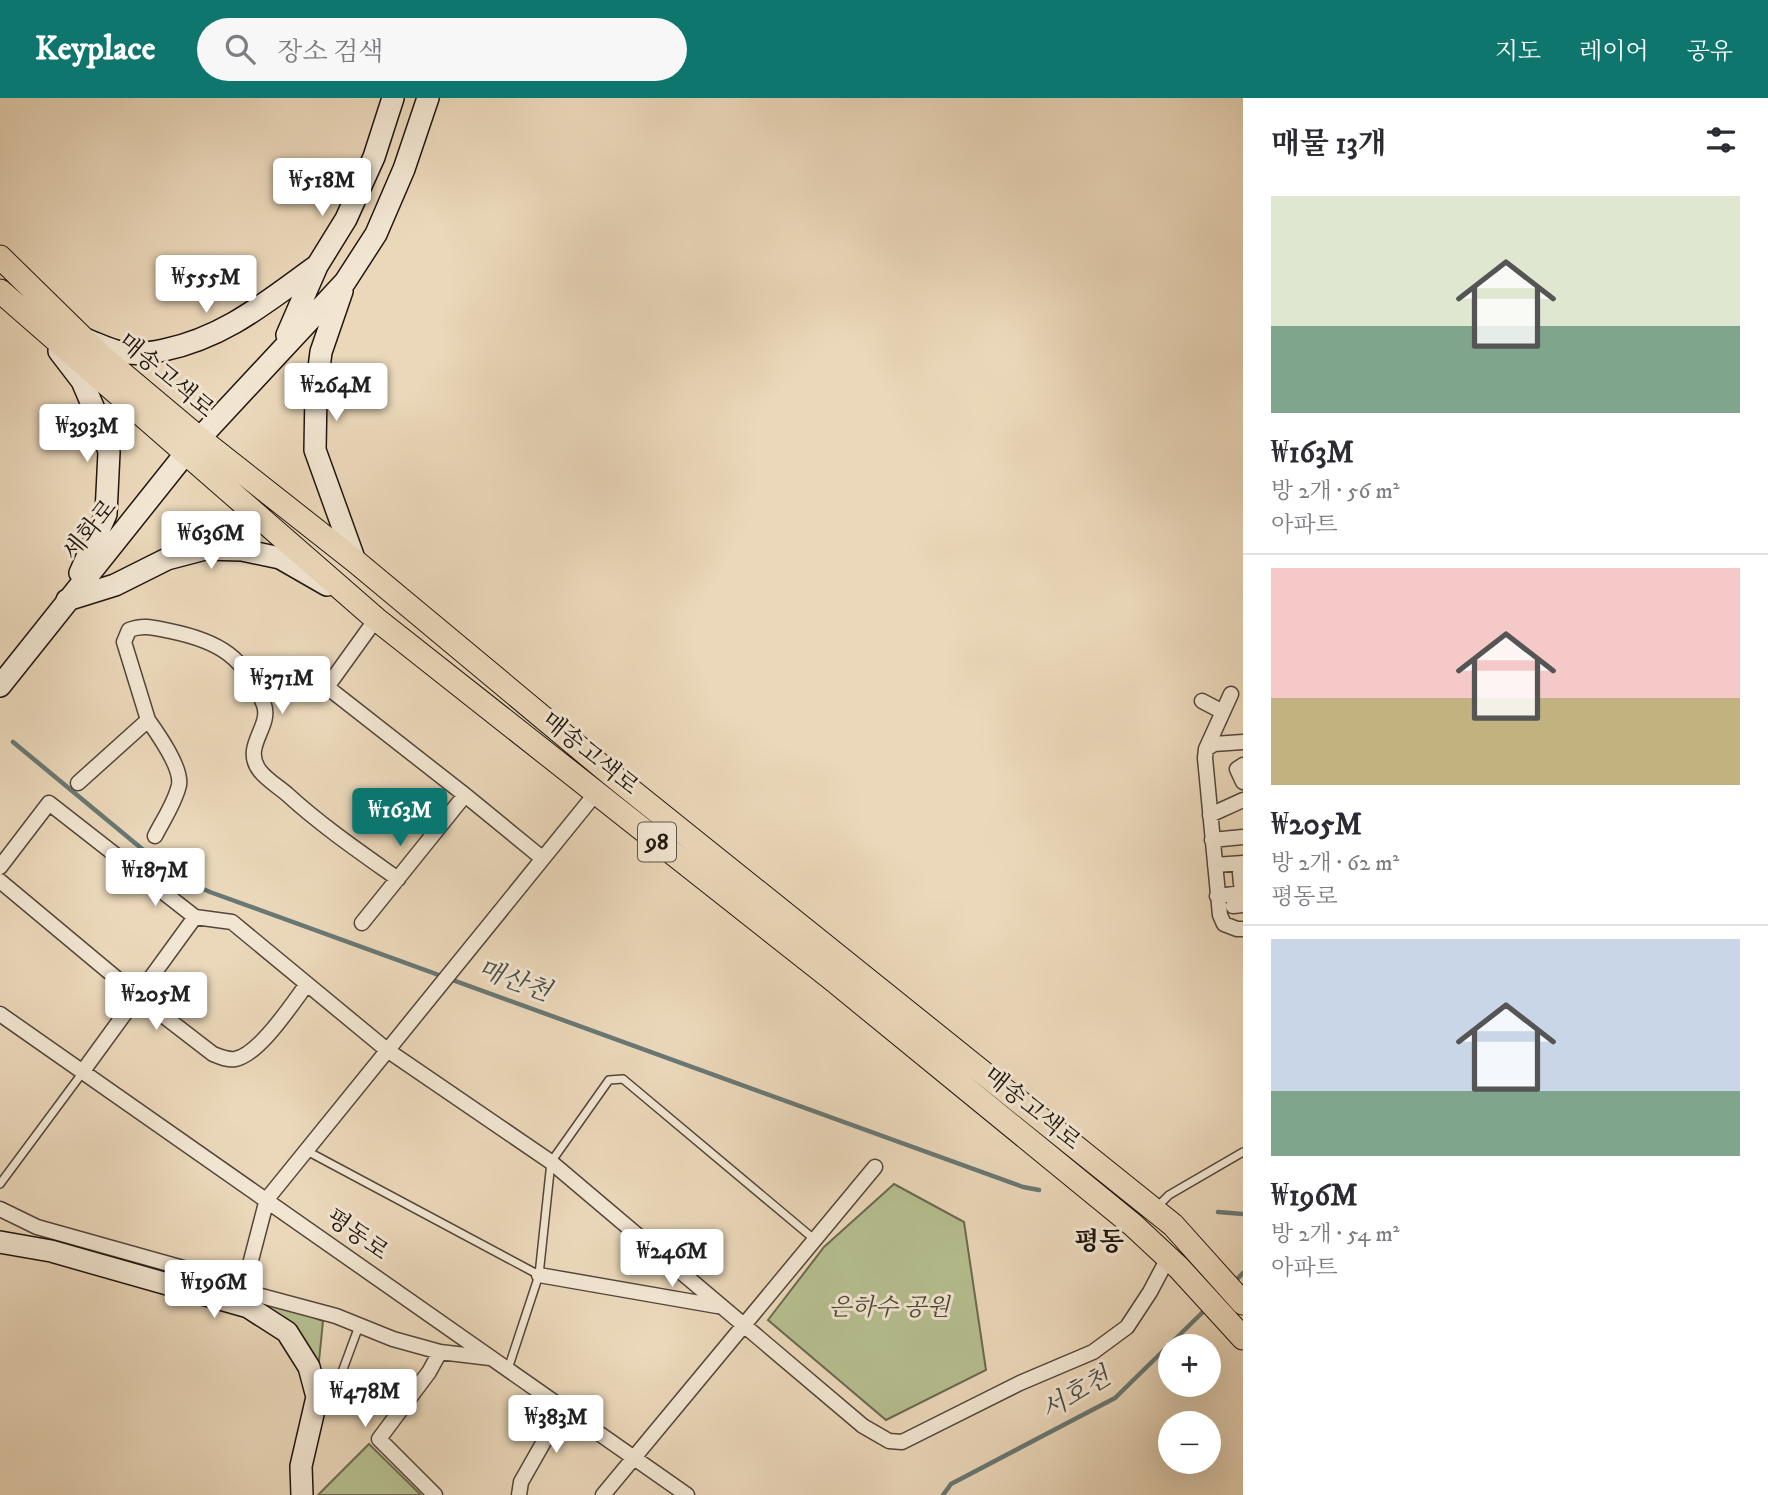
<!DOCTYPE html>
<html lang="ko">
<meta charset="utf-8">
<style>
body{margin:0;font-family:"IM FELL DW Pica","Noto Serif KR",serif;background:#f7f7f7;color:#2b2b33;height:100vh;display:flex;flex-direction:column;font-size:26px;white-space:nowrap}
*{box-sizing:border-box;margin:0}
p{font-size:23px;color:#7c7c81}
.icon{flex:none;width:38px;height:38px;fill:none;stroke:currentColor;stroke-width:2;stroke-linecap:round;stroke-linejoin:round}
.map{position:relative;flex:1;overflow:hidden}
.drawer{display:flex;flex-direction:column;background:#fff;width:525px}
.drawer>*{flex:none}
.fabs{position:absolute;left:1158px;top:1236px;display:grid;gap:14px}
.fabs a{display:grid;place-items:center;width:63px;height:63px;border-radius:50%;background:#fff;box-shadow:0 7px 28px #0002;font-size:35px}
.price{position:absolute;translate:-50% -60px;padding:0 16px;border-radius:7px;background:#fff;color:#222;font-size:23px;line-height:46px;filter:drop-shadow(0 2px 4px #0008)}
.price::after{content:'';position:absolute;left:50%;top:42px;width:21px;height:16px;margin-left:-10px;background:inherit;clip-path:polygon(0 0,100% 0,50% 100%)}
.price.selected{background:#0f766e;color:#fff}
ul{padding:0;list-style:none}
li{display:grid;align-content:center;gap:14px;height:371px;padding:0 28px}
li+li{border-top:2px solid #e1e1e2}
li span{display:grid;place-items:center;height:217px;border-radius:0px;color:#555}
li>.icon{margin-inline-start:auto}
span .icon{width:126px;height:126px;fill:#fffc;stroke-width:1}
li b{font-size:30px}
h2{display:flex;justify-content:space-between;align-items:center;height:84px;padding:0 28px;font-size:30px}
header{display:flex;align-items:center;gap:42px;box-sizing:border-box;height:98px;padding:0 35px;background:#0f766e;color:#fff}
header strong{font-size:33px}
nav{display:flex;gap:38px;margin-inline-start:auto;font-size:24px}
.search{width:490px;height:63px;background:#f7f7f7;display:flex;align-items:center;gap:18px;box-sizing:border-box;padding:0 24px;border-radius:38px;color:#7c7c81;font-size:26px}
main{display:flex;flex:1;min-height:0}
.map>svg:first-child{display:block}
</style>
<header>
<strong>Keyplace</strong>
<div class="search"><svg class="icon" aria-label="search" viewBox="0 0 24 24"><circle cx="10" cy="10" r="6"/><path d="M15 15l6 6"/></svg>장소 검색</div>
<nav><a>지도</a><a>레이어</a><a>공유</a></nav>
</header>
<main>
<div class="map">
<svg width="1243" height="1397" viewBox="0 0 1243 1397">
<rect width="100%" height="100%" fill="#ebd8ba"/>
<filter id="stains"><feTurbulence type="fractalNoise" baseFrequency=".00286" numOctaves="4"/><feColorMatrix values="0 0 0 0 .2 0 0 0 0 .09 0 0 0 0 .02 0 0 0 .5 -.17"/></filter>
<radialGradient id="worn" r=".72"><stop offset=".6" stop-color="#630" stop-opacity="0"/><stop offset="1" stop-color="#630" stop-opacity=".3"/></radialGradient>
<!-- green -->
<path fill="#b6bf90" stroke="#6b6a50" stroke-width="2" d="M894,1086L964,1124L986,1272L886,1322L768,1222L824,1149Z
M251,1196L323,1223L317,1283Z
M369,1346L421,1397H318Z"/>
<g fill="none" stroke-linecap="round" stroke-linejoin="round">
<!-- stream -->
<path stroke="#697874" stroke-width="4.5" d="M13,644L176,779L210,794L1023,1089L1039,1092
M1218,1114L1243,1116
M1234,1184L1243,1175
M943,1397L951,1386L1115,1300L1207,1210"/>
<!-- lane casing -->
<g stroke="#53463a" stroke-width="10">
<path id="lane" d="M307,1053L539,1177
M0,1086L83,974
M1156,1110L1169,1097L1243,1054
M508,1271L539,1177L551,1064L609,982L623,981L814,1141
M339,1282L359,1228"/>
</g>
<!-- street casing -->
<g stroke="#53463a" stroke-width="17">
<path id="street" d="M376,521L327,589L465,697L542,760
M1202,603L1223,614
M148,622L124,544L129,532C143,526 155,530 170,533C219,543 245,559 264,607C272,629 241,649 260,673C267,682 279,689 288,697C322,728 360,754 398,781
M1243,644L1214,646L1206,651L1205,660L1220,817L1224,826L1237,831H1243
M1206,651L1231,596
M1243,667L1237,671L1243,684
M78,685L148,622C158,636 182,670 179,687C175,705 163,722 155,738
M1210,717L1243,702
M1212,742L1243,739
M1215,767L1243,765
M0,769L49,705L195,819L83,973
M1240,775L1241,786
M0,783L139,899L213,956C221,959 227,962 235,961C259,957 292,906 307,886
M1217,798L1243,795
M1233,808L1243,807
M195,819L232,824L387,952L551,1064L863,1328L889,1343L902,1344L1020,1285L1093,1254L1127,1229L1150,1194L1168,1160
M362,825L465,697
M0,916L687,1397
M0,1111L37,1129L244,1187
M539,1177L717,1208
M243,1193L267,1101L596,695
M240,1201L243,1193L336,1218L393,1241L440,1254L490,1260
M435,1397L379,1341L429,1274L440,1254
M519,1397L521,1384L563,1310
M603,1397L875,1069"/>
</g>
<!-- secondary casing -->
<g stroke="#201610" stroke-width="24">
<path id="secondary" d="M342,193L321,254L316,294L315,352L355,463
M287,237L317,168L346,121L374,59L393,0
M85,241C96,245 109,252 121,254C135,257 150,255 164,252C225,239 265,205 315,169
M59,253L82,283L100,325L109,354L106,416L80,475
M67,502L115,487L167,461L205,451L242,452L280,460L327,487
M0,588L185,356L345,184L376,136L404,71L428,0
M0,1144L51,1153L248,1209L287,1234L309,1269L317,1299L301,1368L302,1397"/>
</g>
<!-- primary casing -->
<g stroke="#201610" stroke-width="25">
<path id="primary" d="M0,159L99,256L199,340L355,463L612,677L1173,1127L1243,1205
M0,193L376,521L832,881L1133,1127L1179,1170L1243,1240"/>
</g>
<!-- lane -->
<use href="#lane" stroke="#f2e6d2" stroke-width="7"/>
<!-- street -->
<use href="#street" stroke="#f2e6d2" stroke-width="14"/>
<!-- secondary -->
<use href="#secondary" stroke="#f2e6d2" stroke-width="21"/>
<!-- primary -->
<use href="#primary" stroke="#ebd8ba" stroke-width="23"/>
</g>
<g text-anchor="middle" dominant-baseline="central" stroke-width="6" stroke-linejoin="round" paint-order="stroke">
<!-- shield labels -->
<rect fill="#f2e6d2" stroke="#5f544a" stroke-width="2" x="638" y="724.5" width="38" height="39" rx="5"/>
<g font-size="23" font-weight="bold" fill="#201610">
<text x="657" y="744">98</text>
</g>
<!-- street labels -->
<g font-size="24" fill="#201610" stroke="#f2e6d2">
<text transform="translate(166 278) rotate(40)">매송고색로</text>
<text transform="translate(90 432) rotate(-51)">세화로</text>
<text transform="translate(590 656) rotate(39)">매송고색로</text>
<text transform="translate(1032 1011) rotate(39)">매송고색로</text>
<text transform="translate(357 1137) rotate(35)">평동로</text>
</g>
<!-- park labels -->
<g font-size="24" font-style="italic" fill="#4d4936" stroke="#f2e6d2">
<text x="889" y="1210">은하수 공원</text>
</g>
<!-- water labels -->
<g font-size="26" font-style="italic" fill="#4a4f4a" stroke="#f2e6d2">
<text transform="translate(514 883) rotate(20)">매산천</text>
<text transform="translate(1076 1296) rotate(-31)">서호천</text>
</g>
<!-- neighbourhood labels -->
<g font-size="26" font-weight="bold" fill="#201610" stroke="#f2e6d2">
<text x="1099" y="1144">평동</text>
</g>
</g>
<rect width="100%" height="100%" filter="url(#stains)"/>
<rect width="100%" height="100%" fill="url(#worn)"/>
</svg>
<div class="fabs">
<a>+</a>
<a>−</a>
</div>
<b class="price" style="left:322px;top:120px">₩518M</b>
<b class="price" style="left:206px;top:217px">₩555M</b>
<b class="price" style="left:336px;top:325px">₩264M</b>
<b class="price" style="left:87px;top:366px">₩393M</b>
<b class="price" style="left:211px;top:473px">₩636M</b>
<b class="price" style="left:282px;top:618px">₩371M</b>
<b class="price selected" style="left:400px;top:750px">₩163M</b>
<b class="price" style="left:155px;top:810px">₩187M</b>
<b class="price" style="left:156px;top:934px">₩205M</b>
<b class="price" style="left:672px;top:1191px">₩246M</b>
<b class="price" style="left:214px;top:1222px">₩196M</b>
<b class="price" style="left:365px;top:1331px">₩478M</b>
<b class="price" style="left:556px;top:1357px">₩383M</b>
</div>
<section class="drawer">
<h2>매물 13개<svg class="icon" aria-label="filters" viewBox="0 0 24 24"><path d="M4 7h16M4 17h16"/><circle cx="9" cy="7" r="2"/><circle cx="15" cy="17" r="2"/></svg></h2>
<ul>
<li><span style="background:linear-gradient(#dfe7d0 60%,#7fa58c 0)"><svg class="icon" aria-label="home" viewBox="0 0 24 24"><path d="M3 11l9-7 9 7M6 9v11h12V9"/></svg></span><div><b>₩163M</b><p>방 2개 · 56 m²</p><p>아파트</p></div></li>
<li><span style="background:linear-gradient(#f6c9c9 60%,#c2b280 0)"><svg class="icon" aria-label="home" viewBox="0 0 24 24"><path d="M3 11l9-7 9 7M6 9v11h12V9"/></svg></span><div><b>₩205M</b><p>방 2개 · 62 m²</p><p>평동로</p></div></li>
<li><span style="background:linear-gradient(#c9d6e8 70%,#7fa58c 0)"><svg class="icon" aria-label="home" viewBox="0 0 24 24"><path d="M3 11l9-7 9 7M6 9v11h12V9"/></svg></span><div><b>₩196M</b><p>방 2개 · 54 m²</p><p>아파트</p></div></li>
</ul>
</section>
</main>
